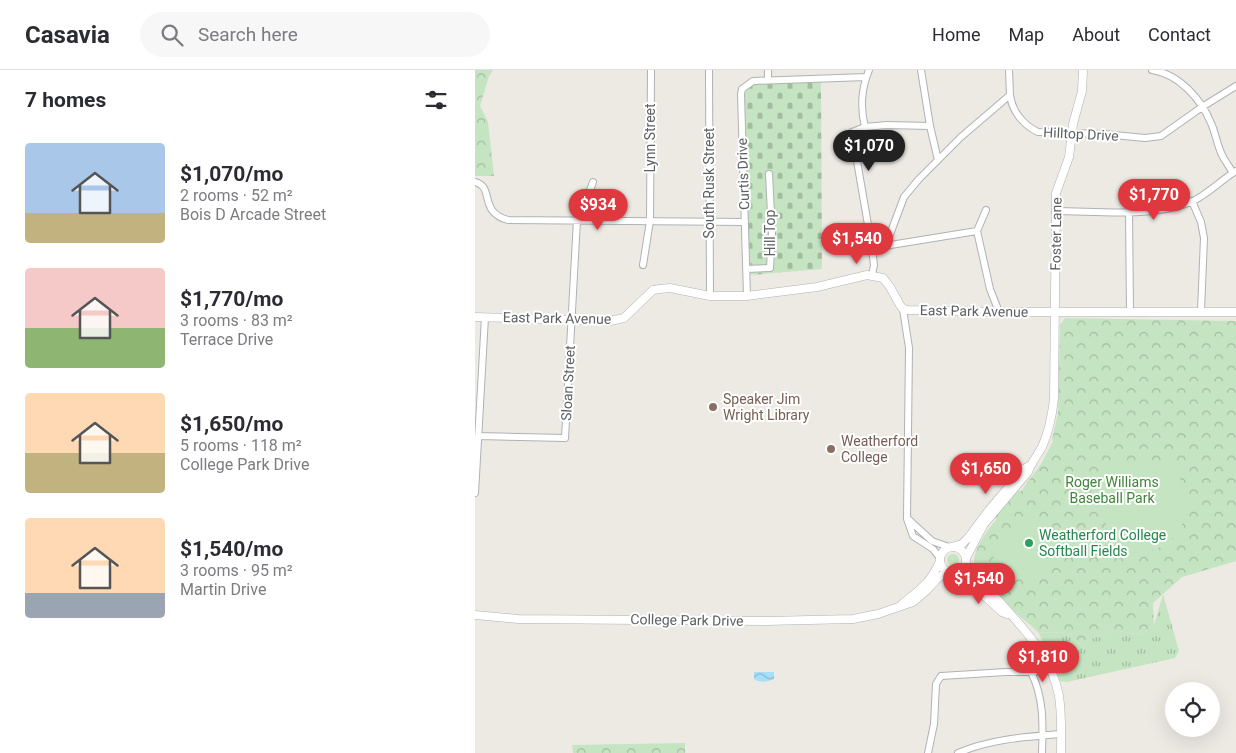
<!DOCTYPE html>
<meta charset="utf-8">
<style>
body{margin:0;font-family:Roboto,sans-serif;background:#f7f7f7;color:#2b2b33;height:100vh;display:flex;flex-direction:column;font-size:19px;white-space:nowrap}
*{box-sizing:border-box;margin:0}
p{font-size:16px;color:#7c7c81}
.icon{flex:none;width:28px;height:28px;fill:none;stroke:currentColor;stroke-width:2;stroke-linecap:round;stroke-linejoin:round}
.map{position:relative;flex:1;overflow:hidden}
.side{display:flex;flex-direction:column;background:#fff;width:475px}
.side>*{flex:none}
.fabs{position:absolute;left:690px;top:612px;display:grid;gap:10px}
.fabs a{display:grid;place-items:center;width:55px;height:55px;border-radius:50%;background:#fff;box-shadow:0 5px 20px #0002;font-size:25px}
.price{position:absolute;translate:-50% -42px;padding:0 11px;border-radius:18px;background:#df383e;color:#fff;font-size:16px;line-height:32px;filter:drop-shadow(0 1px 2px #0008)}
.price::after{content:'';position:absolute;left:50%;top:30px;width:15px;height:11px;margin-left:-8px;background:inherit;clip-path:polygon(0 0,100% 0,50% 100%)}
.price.active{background:#222;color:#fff}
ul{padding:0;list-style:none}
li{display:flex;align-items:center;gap:15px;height:125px;padding:0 25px}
li span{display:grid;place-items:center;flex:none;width:140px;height:100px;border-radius:5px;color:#555}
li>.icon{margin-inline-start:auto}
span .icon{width:60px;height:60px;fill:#fffc;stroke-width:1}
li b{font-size:21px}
h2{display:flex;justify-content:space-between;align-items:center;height:60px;padding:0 25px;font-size:21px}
header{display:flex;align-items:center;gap:30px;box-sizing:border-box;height:70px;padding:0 25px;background:#fff;border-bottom:1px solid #e1e1e2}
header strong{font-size:24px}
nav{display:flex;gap:28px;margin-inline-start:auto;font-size:18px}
.search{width:350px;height:45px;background:#f7f7f7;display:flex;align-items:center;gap:12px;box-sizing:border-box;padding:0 18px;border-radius:28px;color:#7c7c81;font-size:19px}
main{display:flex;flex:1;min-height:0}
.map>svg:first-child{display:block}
</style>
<header>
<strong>Casavia</strong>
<div class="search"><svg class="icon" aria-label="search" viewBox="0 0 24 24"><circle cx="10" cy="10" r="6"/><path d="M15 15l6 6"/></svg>Search here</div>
<nav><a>Home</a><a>Map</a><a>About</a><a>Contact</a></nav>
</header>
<main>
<section class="side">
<h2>7 homes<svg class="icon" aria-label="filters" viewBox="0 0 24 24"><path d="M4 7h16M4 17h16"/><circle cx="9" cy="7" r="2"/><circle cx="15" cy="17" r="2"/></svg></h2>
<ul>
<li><span style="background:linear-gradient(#a9c7e8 70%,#c2b280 0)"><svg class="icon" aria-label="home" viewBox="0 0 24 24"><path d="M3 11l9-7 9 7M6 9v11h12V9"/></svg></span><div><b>$1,070/mo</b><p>2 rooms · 52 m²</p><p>Bois D Arcade Street</p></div></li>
<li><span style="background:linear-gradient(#f6c9c9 60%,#8fb573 0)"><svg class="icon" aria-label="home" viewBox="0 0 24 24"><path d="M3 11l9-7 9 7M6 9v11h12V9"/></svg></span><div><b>$1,770/mo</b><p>3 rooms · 83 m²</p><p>Terrace Drive</p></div></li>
<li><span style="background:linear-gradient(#ffd9b3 60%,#c2b280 0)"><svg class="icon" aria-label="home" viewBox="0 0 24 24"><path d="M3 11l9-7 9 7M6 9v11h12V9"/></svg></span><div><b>$1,650/mo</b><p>5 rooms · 118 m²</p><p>College Park Drive</p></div></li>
<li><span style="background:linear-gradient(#ffd9b3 75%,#9aa5b1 0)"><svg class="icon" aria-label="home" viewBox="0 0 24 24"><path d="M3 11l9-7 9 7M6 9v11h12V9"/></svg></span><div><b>$1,540/mo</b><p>3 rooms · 95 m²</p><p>Martin Drive</p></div></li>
</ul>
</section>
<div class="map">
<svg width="761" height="683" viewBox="0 0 761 683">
<defs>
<pattern id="grass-tufts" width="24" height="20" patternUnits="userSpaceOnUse" patternTransform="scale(1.25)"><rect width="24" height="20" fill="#c5e4c1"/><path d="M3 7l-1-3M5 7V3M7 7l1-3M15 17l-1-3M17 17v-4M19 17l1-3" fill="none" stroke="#a3bca0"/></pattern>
<pattern id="forest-crowns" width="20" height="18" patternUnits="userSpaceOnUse" patternTransform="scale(1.25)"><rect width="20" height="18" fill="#c5e4c1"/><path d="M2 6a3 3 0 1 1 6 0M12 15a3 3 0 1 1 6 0" fill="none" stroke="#a3bca0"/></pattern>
<pattern id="cemetery-stones" width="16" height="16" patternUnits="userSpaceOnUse" patternTransform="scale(1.25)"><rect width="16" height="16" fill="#c5e4c1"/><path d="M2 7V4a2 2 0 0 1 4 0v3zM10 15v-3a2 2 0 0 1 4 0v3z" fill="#a3bca0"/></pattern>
<pattern id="water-waves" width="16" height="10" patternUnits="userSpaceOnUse" patternTransform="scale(1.25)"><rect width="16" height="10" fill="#a7dffa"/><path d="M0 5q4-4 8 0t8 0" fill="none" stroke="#8bb8ce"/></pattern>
</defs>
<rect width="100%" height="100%" fill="#edeae4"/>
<!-- grass -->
<path fill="url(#grass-tufts)" d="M688,524L704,581L700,588L592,612L585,611L578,591L563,562L594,563L603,574L639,560L666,565L679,555Z"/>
<!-- forest -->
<path fill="url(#forest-crowns)" d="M0,0H18L14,6L5,36L13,52L19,106H0Z
M590,248L761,251V491L707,507L678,533L679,555L666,565L639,560L603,574L594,563L563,562C548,548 500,511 499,491C499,479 513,459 521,450L520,447L542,421H546L566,394L578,371L577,370L583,342L585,255Z
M210,673V683H98L97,675Z"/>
<!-- cemetery -->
<path fill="url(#cemetery-stones)" d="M346,12L347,199L276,205L270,105V21L275,15L282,13Z"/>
<!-- garden -->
<path fill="#c5e4c1" d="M694,389L702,401L713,427L709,450L702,465L682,479L649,484L640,481L636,462L622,441L614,411L618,403L649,395L678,393Z
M552,448L574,465L588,480C576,510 537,514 518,489L532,465L548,449Z
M472 490a6 6 0 1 1 12 0a6 6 0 1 1-12 0Z"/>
<!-- water -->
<path fill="url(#water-waves)" d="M279,602H299V609C292,612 285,613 279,609Z"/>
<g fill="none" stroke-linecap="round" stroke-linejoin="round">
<!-- minor casing -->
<g stroke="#afb2b5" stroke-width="8">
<path id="minor" d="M234,0L235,226
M394,0C386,20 385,37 390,57L377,62L397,178L399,195L397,205
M446,0L455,56L463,90
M534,0L535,25
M677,0C704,4 726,29 736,53C741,64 742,76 748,87C751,92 755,98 758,103
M293,10V0
M390,57L412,55L455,56
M0,112C20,117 3,142 33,150L270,152
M717,131L726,152L729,168L726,241
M580,141C622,141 676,148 716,132C732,125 746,110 761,101
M654,141L655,242
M502,161L511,140
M411,175L429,127L444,109L486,67L535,25C537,41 548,55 563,62L628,64L670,68L686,66L727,37L761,16
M397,178L502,161L515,219L524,242
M168,195L175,151L176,0
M271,199L295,198L297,163L294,104
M272,226L266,24L267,19L278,11L391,7
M428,239L434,278L432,449L438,466L458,479L465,488
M3,366L90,368L102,150C107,137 114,125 118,112
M0,423L10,247
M433,449L457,471L474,477
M556,602C569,628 568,654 567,683
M453,683L459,654L461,614L466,606L531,602H560L574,597
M483,683C516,669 550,667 586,664"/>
</g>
<!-- tertiary casing -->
<g stroke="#afb2b5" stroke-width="9">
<path id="tertiary" d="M0,247L135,251L149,248L178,220L185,219L195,218L235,226H272L342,217L392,205L408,208L415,217L425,235L428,239L433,240L524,242H761
M465 490a13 13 0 1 1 26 0a13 13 0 1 1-26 0Z
M476,477L487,474L494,467L514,440L549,399L556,395
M491,488L509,454L553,402C556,393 562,386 567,377C574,362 577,346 579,329L581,123L594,87L598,54L607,21L608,0
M491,493C496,508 512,518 523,530C548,558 577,587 584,626C587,645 586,664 586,683
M479,503L492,510L527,542L532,544
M427,534C444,520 456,513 465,491
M0,545L43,549L291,551L378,549L403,544L438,532L451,521L464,507L474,502"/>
</g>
<!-- minor -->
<use href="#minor" stroke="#fff" stroke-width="6"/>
<!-- tertiary -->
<use href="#tertiary" stroke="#fff" stroke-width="8"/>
</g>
<!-- markers -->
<g fill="#8d6e63" stroke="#fff" stroke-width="2">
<circle cx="238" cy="337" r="5"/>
<circle cx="356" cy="379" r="5"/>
</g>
<circle fill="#2e9e5b" stroke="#fff" stroke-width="2" cx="554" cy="473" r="5"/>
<g text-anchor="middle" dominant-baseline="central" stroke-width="4" stroke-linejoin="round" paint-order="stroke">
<!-- street labels -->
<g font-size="14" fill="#5c6063" stroke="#fff">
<text transform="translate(606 64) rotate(3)">Hilltop Drive</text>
<text transform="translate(175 68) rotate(-90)">Lynn Street</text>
<text transform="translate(268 104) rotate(-92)">Curtis Drive</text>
<text transform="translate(234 113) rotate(-90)">South Rusk Street</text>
<text transform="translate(295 163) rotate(-90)">Hill Top</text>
<text transform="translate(581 164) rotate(-89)">Foster Lane</text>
<text transform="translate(499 241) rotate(1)">East Park Avenue</text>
<text transform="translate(82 248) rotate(1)">East Park Avenue</text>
<text transform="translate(93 313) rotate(-87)">Sloan Street</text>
<text transform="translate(212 550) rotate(1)">College Park Drive</text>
</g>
<!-- education labels -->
<g font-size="14" fill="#785e54" stroke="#fff" text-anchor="start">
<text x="248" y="329">Speaker Jim<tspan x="248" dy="16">Wright Library</tspan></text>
<text x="366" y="371">Weatherford<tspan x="366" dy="16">College</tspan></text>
</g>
<!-- park labels -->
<g font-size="14" fill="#3f843a" stroke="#fff">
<text x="637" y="412">Roger Williams<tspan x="637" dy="16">Baseball Park</tspan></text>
</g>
<!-- leisure labels -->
<g font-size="14" fill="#27864d" stroke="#fff" text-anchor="start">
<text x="564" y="465">Weatherford College<tspan x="564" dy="16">Softball Fields</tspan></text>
</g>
</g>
</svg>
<div class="fabs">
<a><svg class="icon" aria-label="locate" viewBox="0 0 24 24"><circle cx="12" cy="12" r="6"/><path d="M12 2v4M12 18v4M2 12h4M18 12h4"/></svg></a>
</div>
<b class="price active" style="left:394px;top:102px">$1,070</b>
<b class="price" style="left:679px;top:151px">$1,770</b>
<b class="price" style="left:123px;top:161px">$934</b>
<b class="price" style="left:382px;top:195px">$1,540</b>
<b class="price" style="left:511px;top:425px">$1,650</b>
<b class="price" style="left:504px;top:535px">$1,540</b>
<b class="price" style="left:568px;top:613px">$1,810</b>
</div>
</main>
